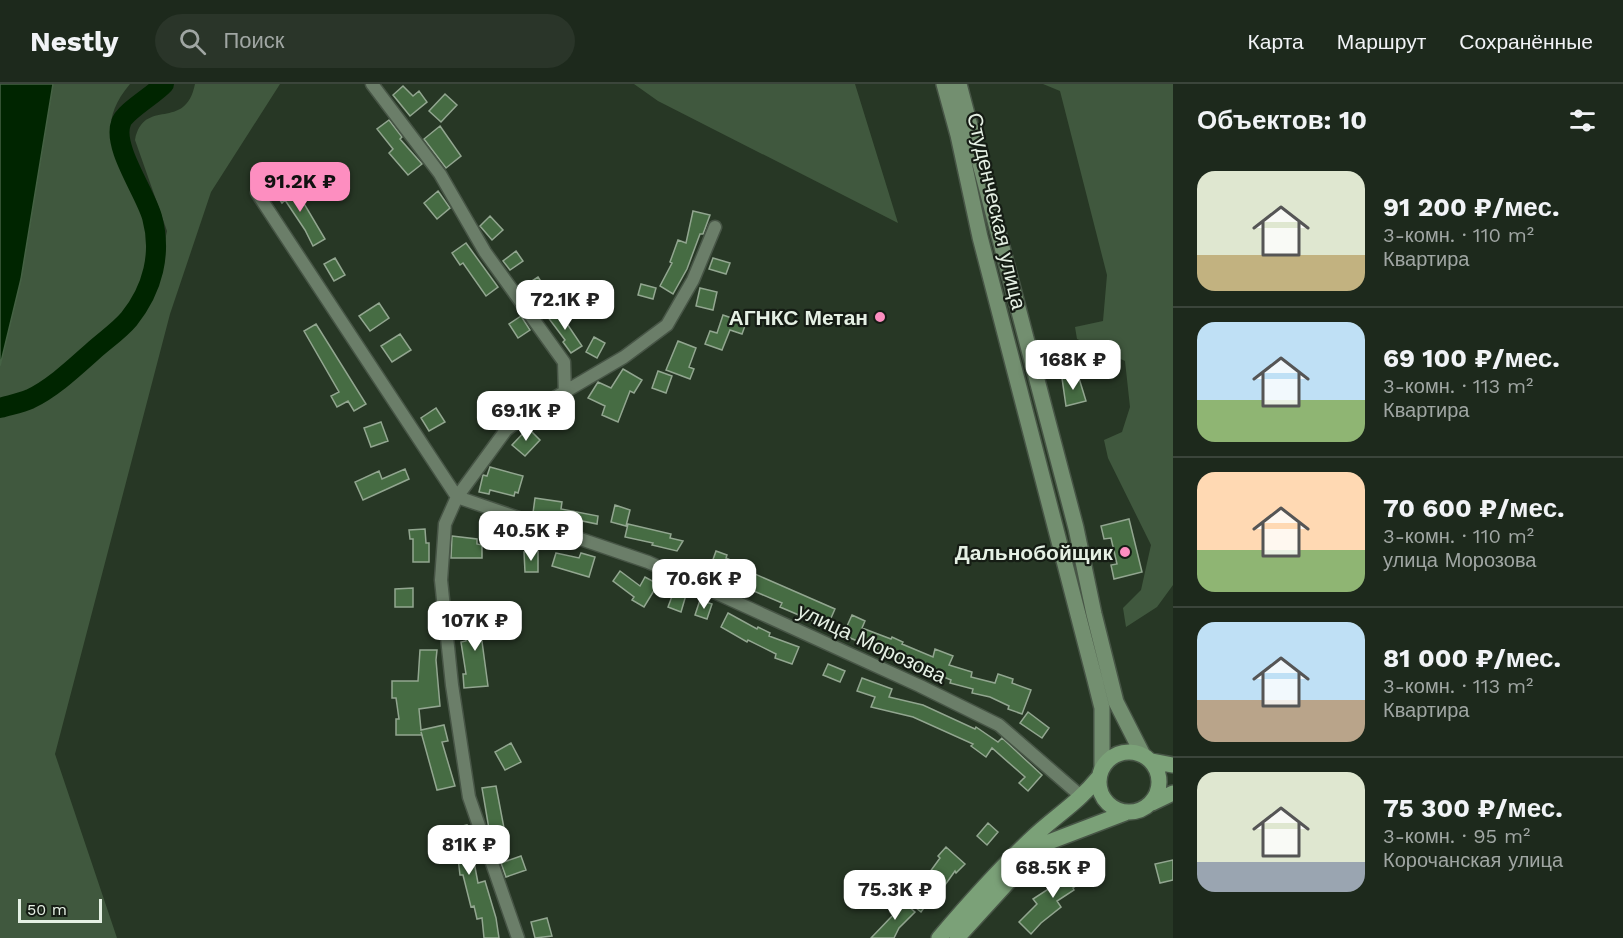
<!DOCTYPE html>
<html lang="ru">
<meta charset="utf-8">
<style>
body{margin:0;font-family:"Work Sans",sans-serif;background:#2a3529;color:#f1f3f6;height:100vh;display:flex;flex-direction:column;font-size:22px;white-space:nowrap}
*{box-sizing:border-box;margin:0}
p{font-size:20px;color:#a0a6a3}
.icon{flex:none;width:33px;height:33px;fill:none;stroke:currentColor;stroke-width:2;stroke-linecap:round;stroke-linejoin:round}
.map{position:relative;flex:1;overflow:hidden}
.side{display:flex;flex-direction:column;background:#1d291c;width:450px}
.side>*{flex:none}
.scale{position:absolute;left:18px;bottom:15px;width:84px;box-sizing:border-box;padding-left:6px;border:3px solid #e5f0e4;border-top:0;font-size:16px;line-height:21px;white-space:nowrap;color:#e5f0e4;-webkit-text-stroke:4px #151c14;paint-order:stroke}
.price{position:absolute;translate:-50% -51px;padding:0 14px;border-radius:12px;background:#fff;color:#222;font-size:20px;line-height:39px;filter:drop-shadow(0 2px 3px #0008)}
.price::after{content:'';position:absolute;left:50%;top:36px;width:18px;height:14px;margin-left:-9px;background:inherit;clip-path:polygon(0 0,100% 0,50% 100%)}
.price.current{background:#fd8ec0;color:#111}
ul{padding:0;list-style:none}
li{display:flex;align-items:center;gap:18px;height:150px;padding:0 24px}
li+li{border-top:2px solid #3b453b}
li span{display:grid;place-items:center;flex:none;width:168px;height:120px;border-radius:18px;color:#555}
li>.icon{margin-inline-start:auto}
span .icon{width:72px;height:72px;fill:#fffc;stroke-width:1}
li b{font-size:26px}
h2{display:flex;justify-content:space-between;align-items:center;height:72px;padding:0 24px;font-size:26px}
header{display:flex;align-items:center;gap:36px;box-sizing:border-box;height:84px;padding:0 30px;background:#1d291c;border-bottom:2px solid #3b453b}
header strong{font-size:28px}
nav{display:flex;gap:33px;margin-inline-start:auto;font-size:21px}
.search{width:420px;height:54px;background:#2a3529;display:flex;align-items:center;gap:15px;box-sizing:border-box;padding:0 21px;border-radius:33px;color:#a0a6a3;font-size:22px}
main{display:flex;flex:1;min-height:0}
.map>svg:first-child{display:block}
</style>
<header>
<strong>Nestly</strong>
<div class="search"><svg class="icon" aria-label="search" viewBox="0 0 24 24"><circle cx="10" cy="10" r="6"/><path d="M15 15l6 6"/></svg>Поиск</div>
<nav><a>Карта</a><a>Маршрут</a><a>Сохранённые</a></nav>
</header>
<main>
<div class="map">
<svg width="1173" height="854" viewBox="0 0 1173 854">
<rect width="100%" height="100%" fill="#273725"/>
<!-- green -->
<path fill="#40583e" d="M53,0H130C82,56 136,95 147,149C151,168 150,189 154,208L167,147L135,56C144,12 185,49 195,0H280L211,108L170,230L55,670L117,854H0V282L21,195Z
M634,0H855L898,139L658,17Z
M1043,0H1173V501L1157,523L1126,543L1123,524L1141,506L1151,461L1108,374L1104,356L1122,348L1130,323L1125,277L1077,255L1075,243L1103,237L1107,191L1060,7Z"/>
<!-- water -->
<path fill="#002500" stroke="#456244" stroke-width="1.5" d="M0,0H53L21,195L0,282Z"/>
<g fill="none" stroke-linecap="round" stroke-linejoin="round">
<!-- river -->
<path stroke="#002500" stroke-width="20" d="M0,324C10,321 21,319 30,315C53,304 74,284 92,268C104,257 119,247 129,235C153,205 162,169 152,133C145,108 112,63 121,39C124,28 154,11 164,0"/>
</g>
<!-- building -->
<path fill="#466c43" stroke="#92a690" stroke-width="1.5" d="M403,2L413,12L419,7L427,18L410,32L393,11Z
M445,10L457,21L441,38L429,27Z
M389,36L402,53L400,55L422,80L408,91L389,69L393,65L377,45Z
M440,42L461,72L446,84L424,55Z
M284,97L296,113L299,111L325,155L313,162L305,146L285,116L282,119L273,106Z
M438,107L450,124L437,135L424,119Z
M693,127L710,131L703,150H700L687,185L673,210L660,202L672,179L670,178L678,156L686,159Z
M490,132L503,146L492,156L480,142Z
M466,159L498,203L486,212L463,179L460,181L452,169Z
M516,167L523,177L510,186L503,177Z
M335,174L345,191L334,197L324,180Z
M713,174L730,179L726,190L709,185Z
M538,193L548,208L532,219L521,204Z
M641,200L656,204L653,215L638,211Z
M700,204L717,208L713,226L696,222Z
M379,219L389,234L370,247L359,232Z
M557,225L582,262L571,269L563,258L565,256L547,232Z
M723,231L746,239L742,250L730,246L722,266L705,260L710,247L717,249Z
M521,232L530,246L518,254L509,240Z
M316,240L366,320L354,327L348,317L337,323L331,312L339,308L304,247Z
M400,250L411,266L392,278L381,262Z
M594,253L605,259L597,274L586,268Z
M678,257L696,264L689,283L694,285L690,295L666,286Z
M623,285L642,296L634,309L630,307L618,338L602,331L605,322L588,314L598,298L611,304Z
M658,287L672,292L666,309L652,304Z
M1078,291L1086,317L1066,322L1062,294Z
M436,324L445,338L429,347L421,334Z
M381,338L388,357L371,363L364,344Z
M528,344L540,356L525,372L512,361Z
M490,383L523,392L518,409L515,408L514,412L490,406L489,410L479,408L483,391L487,392Z
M405,385L409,395L363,416L355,398L379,387L382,395Z
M535,414L562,418L561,425L598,432L597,440L582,437L581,442L572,440L573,436L533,429Z
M615,421L630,426L626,442L611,438Z
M1129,435L1142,488L1114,495L1111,481L1117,480L1111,454L1104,455L1101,442Z
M628,440L671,450L670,454L683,457L677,467L652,461L653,459L625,453Z
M425,445L426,459H429V478H413V455H410L409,446Z
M452,452L477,455V460L482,461V474H451Z
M538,467V488H525L524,468Z
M716,467L727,471L726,474L750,485L748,487L835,525L827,543L780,523L782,519L749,505V503L729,493L730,491L710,484Z
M556,469L579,474L581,469L595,473L589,493L552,482Z
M620,487L640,502L645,493L658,500L644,523L632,516L634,513L613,497Z
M413,504V523H395V505Z
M674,507L686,511L681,528L668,523Z
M700,516L712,520L707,535L695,531Z
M728,529L757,545L758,543L770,549L769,552L799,563L792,580L775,574L776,570L748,556L747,558L721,543Z
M852,531L865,537L862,544L891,555L892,553L903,558L902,560L933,573L935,565L953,572L949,581L972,588L971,593L995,599L998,590L1013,595L1012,599L1031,606L1022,630L1008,625L1009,622L990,613L972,609L973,605L950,599L951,596L843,551Z
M492,534L494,549L481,550L488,602L464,604L463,590H466L461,558L466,557L464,536Z
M420,566H437L436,576L440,622L419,625L421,646L444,641L448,657L442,658L455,702L437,706L421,648L422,651H396V635H399L396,614H392V597H418Z
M828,580L845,587L840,598L823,591Z
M862,594L892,605L889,613L923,621L975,645L976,643L998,658L1002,654L1042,691L1028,707L1019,699L1025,693L992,664L986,673L971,662L973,660L913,633L871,623L875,613L857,607Z
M1028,628L1049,644L1042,654L1020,639Z
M511,659L521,678L505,686L495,668Z
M496,702L504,744L489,745L482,704Z
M988,739L998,748L987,761L977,752Z
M467,741L478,799L485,797L496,834L499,854H484L482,834L477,835L474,822L471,823L463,791H460L457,766L437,771L433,749Z
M946,763L965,780L956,789L955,787L945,801L942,799L921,828L911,820L922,807L912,799L920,787L927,792L940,774L938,772Z
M521,772L526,786L506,793L501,779Z
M1173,776V796L1160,799L1155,780Z
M1083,779L1091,790L1073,804L1074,806L1057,817L1061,823L1041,839L1031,850L1019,838L1037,820L1033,815L1070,791Z
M900,815L915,828L899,844L894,854H871L893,831L890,828Z
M547,834L552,852L535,854L531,838Z"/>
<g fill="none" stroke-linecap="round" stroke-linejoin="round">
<!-- minor casing -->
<g stroke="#475546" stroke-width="15">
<path id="minor" d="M372,0L440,90L485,168L564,278L565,310
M257,109L457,413L445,440L441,496L452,601L469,713L518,854
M715,143L693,196L667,241L624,273L527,330L506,346L457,413L648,478L920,602L999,641L1082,713"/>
</g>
<!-- secondary casing -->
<g stroke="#475546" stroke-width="18">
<path id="secondary" d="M944,0L958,51L980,153L1095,596L1102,624V683
M959,0L1076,444L1094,530L1116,618L1143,671"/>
</g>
<!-- primary casing -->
<g stroke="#475546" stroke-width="18">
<path id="primary" d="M1099 698a30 30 0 1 1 60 0a30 30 0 1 1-60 0Z
M1151,677L1173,681
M1152,719L1173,709
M939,854C968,820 998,786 1031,755C1054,733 1078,719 1099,693
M957,854L1030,774L1049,758L1125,729"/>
</g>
<!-- minor -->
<use href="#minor" stroke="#6b7e69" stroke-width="12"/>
<!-- secondary -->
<use href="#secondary" stroke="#738f70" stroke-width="15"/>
<!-- primary -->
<use href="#primary" stroke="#7ba178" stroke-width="15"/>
</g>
<!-- markers -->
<g fill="#fd8ec0" stroke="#151c14" stroke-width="2">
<circle cx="880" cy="233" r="6"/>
<circle cx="1125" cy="468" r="6"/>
</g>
<g text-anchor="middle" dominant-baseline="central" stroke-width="4.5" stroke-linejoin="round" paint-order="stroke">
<!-- street labels -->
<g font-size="21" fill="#e5f0e4" stroke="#151c14">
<text transform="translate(997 127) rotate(77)">Студенческая улица</text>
<text transform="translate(872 559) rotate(25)">улица Морозова</text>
</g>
<!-- poi labels -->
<g font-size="21" font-weight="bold" fill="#e5f0e4" stroke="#151c14" text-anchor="end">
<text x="868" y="233">АГНКС Метан</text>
<text x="1113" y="468">Дальнобойщик</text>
</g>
</g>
</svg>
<div class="scale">50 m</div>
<b class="price current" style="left:300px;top:129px">91.2K ₽</b>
<b class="price" style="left:565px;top:247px">72.1K ₽</b>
<b class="price" style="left:1073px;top:307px">168K ₽</b>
<b class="price" style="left:526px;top:358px">69.1K ₽</b>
<b class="price" style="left:531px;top:478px">40.5K ₽</b>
<b class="price" style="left:704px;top:526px">70.6K ₽</b>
<b class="price" style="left:475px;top:568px">107K ₽</b>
<b class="price" style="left:469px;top:792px">81K ₽</b>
<b class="price" style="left:1053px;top:815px">68.5K ₽</b>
<b class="price" style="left:895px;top:837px">75.3K ₽</b>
</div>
<section class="side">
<h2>Объектов: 10<svg class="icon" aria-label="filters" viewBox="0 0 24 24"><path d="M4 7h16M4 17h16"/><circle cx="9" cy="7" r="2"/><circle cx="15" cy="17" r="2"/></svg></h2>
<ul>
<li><span style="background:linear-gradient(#dfe7d0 70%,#c2b280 0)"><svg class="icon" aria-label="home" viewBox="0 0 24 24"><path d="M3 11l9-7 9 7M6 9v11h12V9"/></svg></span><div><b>91 200 ₽/мес.</b><p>3-комн. · 110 m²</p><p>Квартира</p></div></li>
<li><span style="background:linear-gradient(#bfe0f5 65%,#8fb573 0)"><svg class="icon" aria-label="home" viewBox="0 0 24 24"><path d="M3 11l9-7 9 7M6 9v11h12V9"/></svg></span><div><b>69 100 ₽/мес.</b><p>3-комн. · 113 m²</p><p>Квартира</p></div></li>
<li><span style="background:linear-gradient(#ffd9b3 65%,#8fb573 0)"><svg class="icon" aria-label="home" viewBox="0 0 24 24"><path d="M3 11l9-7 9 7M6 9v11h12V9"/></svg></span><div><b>70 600 ₽/мес.</b><p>3-комн. · 110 m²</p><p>улица Морозова</p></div></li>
<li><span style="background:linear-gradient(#bfe0f5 65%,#b9a48a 0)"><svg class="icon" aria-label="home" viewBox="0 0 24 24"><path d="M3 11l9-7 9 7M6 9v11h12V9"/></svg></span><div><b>81 000 ₽/мес.</b><p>3-комн. · 113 m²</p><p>Квартира</p></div></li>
<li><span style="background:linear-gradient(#dfe7d0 75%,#9aa5b1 0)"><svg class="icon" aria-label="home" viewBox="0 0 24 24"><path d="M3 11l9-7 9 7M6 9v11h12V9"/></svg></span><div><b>75 300 ₽/мес.</b><p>3-комн. · 95 m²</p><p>Корочанская улица</p></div></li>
</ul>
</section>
</main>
